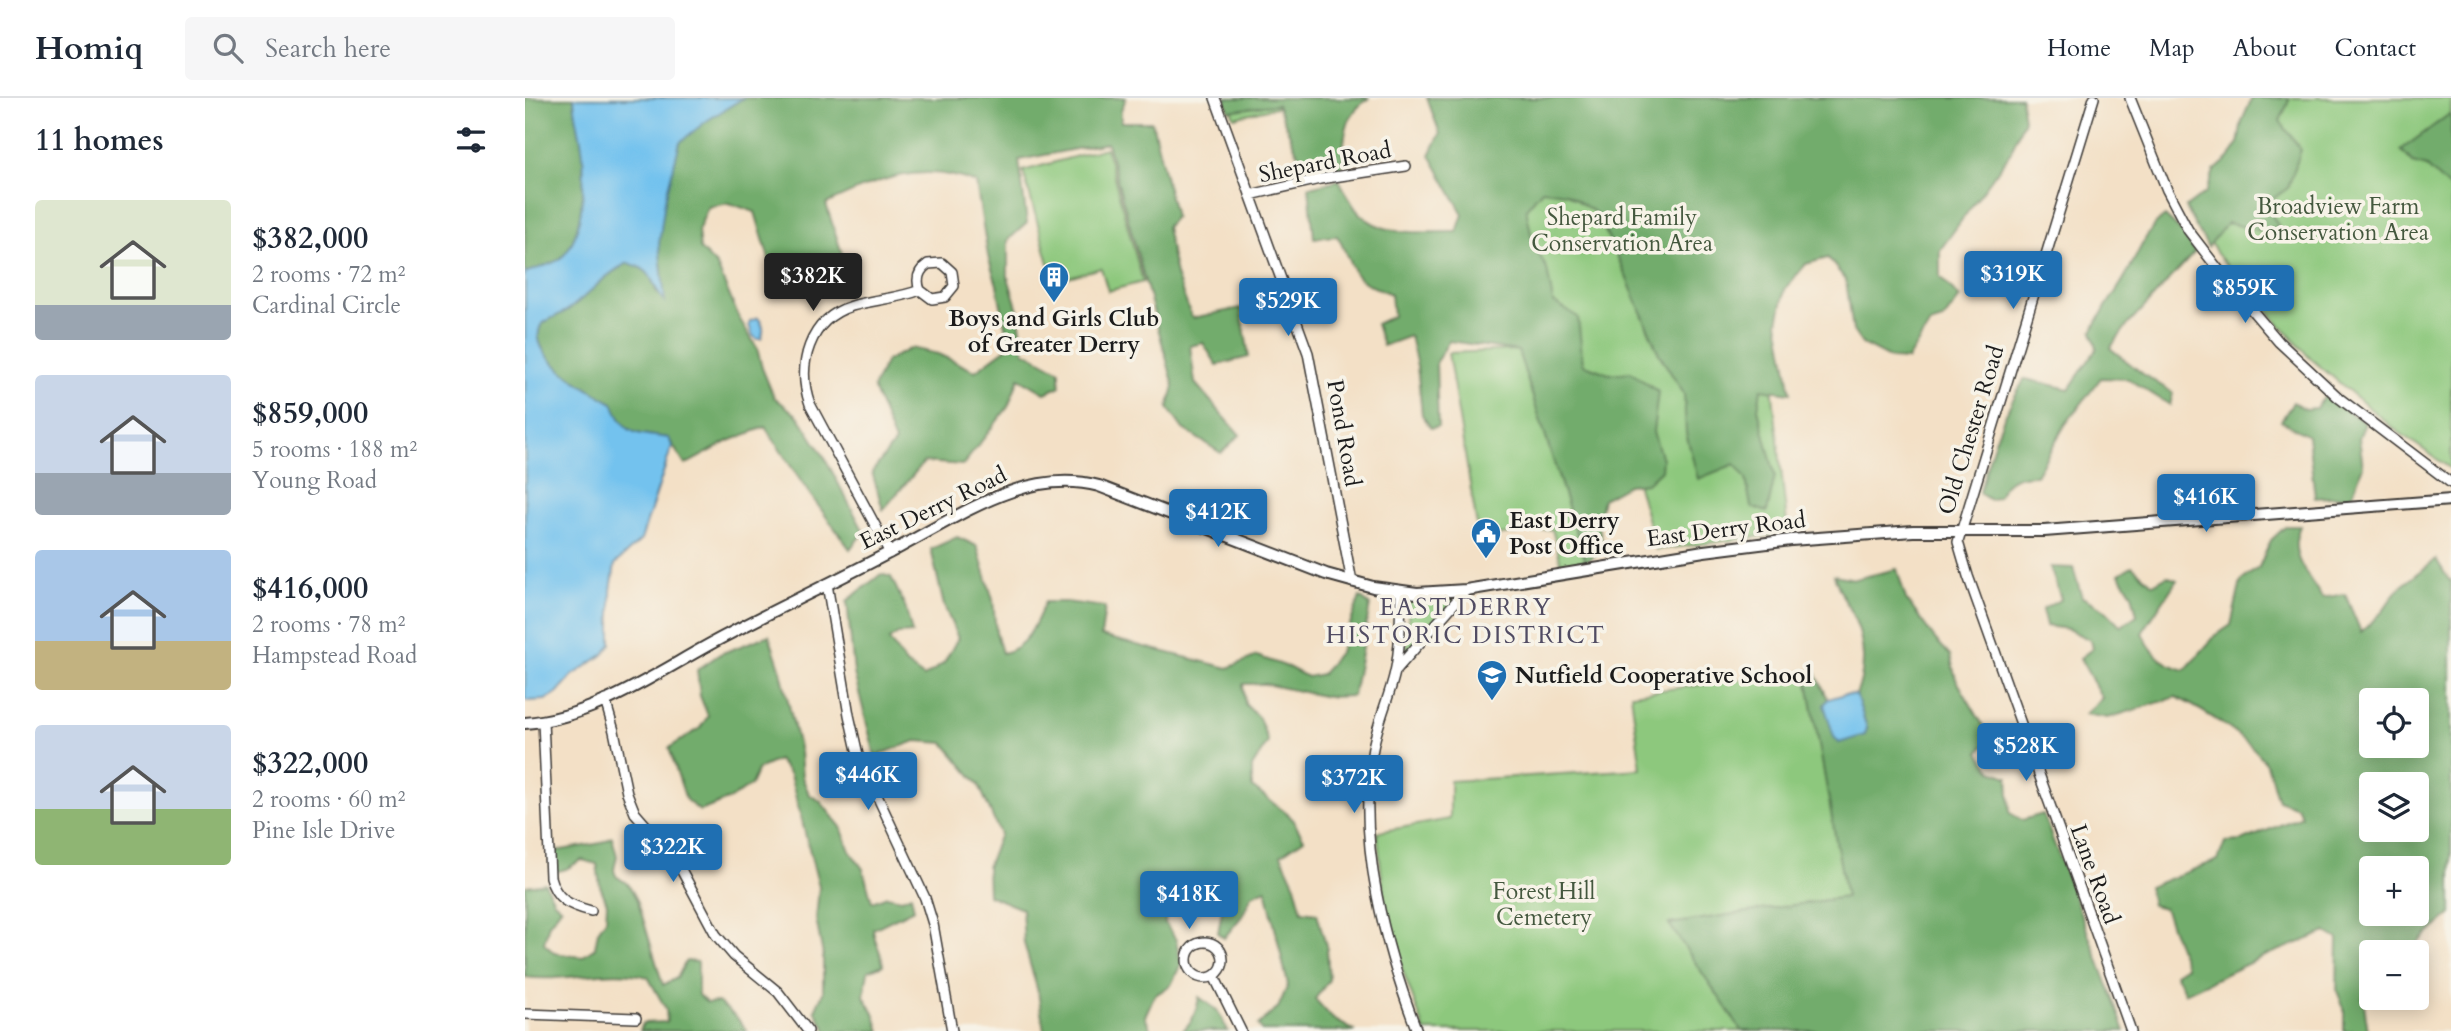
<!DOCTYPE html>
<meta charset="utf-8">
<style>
body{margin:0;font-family:Cardo,serif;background:#f6f6f7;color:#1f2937;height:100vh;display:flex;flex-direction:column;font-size:26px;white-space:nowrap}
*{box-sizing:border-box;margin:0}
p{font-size:23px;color:#747a83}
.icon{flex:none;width:38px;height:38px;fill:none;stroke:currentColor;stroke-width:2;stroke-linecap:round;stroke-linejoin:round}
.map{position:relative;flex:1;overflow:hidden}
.sheet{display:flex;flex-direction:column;background:#fff;width:525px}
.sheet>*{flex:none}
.fabs{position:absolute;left:1834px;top:590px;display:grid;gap:14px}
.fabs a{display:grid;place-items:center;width:70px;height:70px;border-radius:7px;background:#fff;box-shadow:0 4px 18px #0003;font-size:35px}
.price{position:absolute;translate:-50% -60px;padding:0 16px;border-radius:7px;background:#1f6fb2;color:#fff;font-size:23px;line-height:46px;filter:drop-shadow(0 2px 4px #0008)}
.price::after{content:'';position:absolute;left:50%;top:42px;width:21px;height:16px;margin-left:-10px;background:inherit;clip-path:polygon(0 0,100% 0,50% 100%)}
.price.on{background:#222;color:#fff}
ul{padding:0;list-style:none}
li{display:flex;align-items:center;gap:21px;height:175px;padding:0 35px}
li span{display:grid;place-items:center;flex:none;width:196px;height:140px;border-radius:7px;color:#555}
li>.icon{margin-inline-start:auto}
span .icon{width:84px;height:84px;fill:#fffc;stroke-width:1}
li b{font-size:30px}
h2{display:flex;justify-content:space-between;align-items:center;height:84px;padding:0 35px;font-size:30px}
header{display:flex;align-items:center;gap:42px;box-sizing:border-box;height:98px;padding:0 35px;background:#fff;border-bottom:2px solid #e0e1e3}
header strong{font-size:33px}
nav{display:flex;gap:38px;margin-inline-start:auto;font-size:24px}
.search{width:490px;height:63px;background:#f6f6f7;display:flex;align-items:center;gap:18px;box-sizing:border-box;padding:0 24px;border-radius:7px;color:#747a83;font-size:26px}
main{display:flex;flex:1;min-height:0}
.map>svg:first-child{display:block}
</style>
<header>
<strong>Homiq</strong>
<div class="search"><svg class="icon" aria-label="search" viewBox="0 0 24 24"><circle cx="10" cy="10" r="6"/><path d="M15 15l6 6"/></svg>Search here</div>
<nav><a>Home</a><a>Map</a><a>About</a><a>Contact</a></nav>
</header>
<main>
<section class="sheet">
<h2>11 homes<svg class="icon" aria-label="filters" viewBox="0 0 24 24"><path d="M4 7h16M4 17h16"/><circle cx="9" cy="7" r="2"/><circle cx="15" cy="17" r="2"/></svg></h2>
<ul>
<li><span style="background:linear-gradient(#dfe7d0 75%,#9aa5b1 0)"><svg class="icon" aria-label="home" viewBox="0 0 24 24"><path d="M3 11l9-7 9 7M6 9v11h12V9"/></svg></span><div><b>$382,000</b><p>2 rooms · 72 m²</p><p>Cardinal Circle</p></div></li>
<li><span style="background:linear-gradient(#c9d6e8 70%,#9aa5b1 0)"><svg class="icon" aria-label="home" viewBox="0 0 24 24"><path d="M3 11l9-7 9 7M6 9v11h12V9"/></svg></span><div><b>$859,000</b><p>5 rooms · 188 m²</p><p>Young Road</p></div></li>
<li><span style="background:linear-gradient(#a9c7e8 65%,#c2b280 0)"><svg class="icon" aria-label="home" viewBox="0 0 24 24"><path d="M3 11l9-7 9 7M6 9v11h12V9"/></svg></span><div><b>$416,000</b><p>2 rooms · 78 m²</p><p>Hampstead Road</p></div></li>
<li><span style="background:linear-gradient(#c9d6e8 60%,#8fb573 0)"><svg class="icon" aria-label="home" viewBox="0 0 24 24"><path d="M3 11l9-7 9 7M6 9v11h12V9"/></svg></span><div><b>$322,000</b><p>2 rooms · 60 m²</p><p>Pine Isle Drive</p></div></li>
</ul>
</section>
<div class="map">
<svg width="1926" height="933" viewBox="0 0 1926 933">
<rect width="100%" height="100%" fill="#f7f3e8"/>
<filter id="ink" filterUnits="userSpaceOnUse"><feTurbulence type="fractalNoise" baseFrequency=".0143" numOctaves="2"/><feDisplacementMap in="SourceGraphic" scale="14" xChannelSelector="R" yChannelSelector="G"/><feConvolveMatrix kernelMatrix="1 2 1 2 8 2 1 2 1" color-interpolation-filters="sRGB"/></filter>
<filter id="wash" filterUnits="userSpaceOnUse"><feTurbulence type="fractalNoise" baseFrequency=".00686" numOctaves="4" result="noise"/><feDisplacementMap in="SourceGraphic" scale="28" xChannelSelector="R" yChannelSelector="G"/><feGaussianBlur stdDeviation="1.57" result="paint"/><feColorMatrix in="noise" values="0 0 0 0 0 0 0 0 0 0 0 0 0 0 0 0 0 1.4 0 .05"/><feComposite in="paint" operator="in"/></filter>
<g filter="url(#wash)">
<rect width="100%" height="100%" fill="#f3e0c6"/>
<!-- green -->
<path fill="#8dc87d" stroke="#54724c" stroke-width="2" d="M702,0H789L709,19Z
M907,0L1223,66L1263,435L1131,452L1099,338Z
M1758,0H1926V371L1868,330L1784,259L1692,156L1674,121Z
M581,50L618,184L583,193L576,170L529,183L498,73Z
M993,252L1061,464L1037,469L1027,431L954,440L923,255Z
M931,501L881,557L884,503Z
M1281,573L1322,799L1145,826L1217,933H900L872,857L859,800L852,734L925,721V683L1116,671L1106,596Z"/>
<!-- forest -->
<path fill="#72ac6c" stroke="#476444" stroke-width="2" fill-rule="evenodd" d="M0,0H49C50,20 57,39 58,58C60,86 58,142 35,161C26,167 10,171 0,175Z
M218,0H601L596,13V24H627L650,119L641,129L651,177L667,220L716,210L724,259L692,267L678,245L665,248L670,285L715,337L696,355L658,331L643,310L649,288L582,45L494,62L502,125L483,142V179L493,212L499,253L535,273V288L520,295L494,280L483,309L438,367L399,364L358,412L347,374L370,344L348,290L361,263L386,250L413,256L450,273L484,248L472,187L463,158L451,85C396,62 352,82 301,106L327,187L316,193L296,169L281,170L252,188L230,114L204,105L183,109L173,133L175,151L192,168L214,220L232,250L237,270L249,299L274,319L300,360L339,434L325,451L281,391L240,329L204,343L160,367L143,340C110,334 101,340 88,305C68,294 0,259 16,227C24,220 36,217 44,211C66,195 78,177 103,165C124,171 125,176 132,195C142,179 135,166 134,149C133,133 148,54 156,43C165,31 203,9 218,0Z
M700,0H845C817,15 819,44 817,72L782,78L752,6L704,13Z
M902,0H1496L1499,22L1486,54L1415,152V179L1435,200L1418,222L1405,226L1382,262L1366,261L1337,246L1328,233L1321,182L1303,160L1281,166L1260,191L1253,224L1266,295L1236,291L1233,311L1250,378L1242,414L1226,409L1221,381L1210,366L1173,381L1161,335L1159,296L1134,256L1094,162L1072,116L1041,95L1017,92L1001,111L1008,145L1022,171L1028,204L1053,219L1058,266L1084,276L1106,274L1133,294L1128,334L1137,361L1136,372L1122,385L1103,387L1078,401L1073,425L1079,450L1061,464L993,253L924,243L911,264L913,329L906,330L897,317L892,268L885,238L858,248L851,226L868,218L866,196C854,191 838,186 830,175C823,164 820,150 812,138L789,140L784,89L814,82C820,92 826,106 834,115C861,141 899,133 932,134L938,116L905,57L915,36Z
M1727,0H1765L1755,23L1776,52L1763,90L1745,103L1743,110L1754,129L1737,133L1702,125L1683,149L1669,126L1661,109L1681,94L1689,73L1704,60L1713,46L1717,23Z
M1926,15V92L1902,69L1888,65L1876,52Z
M1640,118L1657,134L1670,154L1602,228L1585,250L1618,276L1648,295L1645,307L1603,281L1576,280L1540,327L1511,377C1493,377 1480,381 1473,399L1465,402L1454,395C1466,353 1476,317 1500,281L1544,291L1572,250L1567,234C1576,213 1590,197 1601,177C1613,157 1621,131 1640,118Z
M1800,298L1840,325L1834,340L1838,368L1827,398L1790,400L1783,338L1756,323L1768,304L1780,311L1791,310Z
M1761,428H1775C1762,459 1782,474 1797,500L1820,496L1836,534L1856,515L1872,492L1911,461L1924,482H1926V816L1882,854H1846V890L1838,899L1843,933H1819V910L1812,893L1813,841L1801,834L1735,860L1660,895L1650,875L1661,868L1639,810L1627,807L1623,789L1693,762L1700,744L1717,743L1777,718L1772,709L1753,702C1749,692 1747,680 1743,670C1732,644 1676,611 1651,599L1583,620L1560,616L1577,600L1555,560L1567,551L1565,542L1543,531L1521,528L1517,512L1536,501L1525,469L1548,470L1557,499L1579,511L1596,528L1612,517L1607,496L1594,476L1607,468L1628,486L1642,478L1652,482L1617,535C1627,556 1637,566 1660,572L1690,538L1706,527L1716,483L1734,469L1746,442ZM1846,602H1892V648H1846ZM1846,686H1892V732H1846ZM1846,770H1892V816H1846Z
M432,439L452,448L468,502L471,534L477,555C502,550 511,526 520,504H541L580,509L576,538L703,570L732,558L763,569L782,579L797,576L815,553L835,499L845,507L828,598L802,599L740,586H718L720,606L734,620L743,644L727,669V689L765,718L779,741L756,757L770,787L777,813L792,815L802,851L804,882L790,901L808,921L830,933H737L733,927L753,910L763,887L741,791L727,797L717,818L699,840L693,835L698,806L688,788L667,785L650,789L641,809L640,825L651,842L656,866L646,887L629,898L620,918L626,933H519L513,894L499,845L497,811L463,797L462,769L475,736L454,687L419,645L391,643L350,658L329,575L322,503L356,476L366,479L380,508L387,535L373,536L364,542L381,566L399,579L419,565L433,540L419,508L406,451Z
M1372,471L1381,501L1410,541L1425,557L1431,581L1460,631L1463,643L1454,654L1467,673L1483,679L1485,715L1497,722L1518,716L1600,933H1217L1144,826L1321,799L1281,573H1290L1303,601L1299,607L1342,630L1331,597C1341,573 1340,546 1330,522C1323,507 1314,494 1309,477L1330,481Z
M244,537L256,573L275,654L277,679L284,696L295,703L316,729L325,753L338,771L347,804L362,798L377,801L386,797L389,811L348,831C349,844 357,854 358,867L343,873L339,898L349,915L355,933H302L290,912L298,895V857L291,821L294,789L265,677L253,662L233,671L226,687L205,701L175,713L161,702L144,650L175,630L183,618L175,598L172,572L195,556Z
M87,739L92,758L89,772L91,778L104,787L113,804L138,887L152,880L161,863L173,864V897L182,905L193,904L212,920L222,933H115L118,925L142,924L141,911L123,879C83,868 41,885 0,879V788L20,785L29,803L36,810L24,826L19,845L29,855L57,859L70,850L73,833L81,821L82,805L75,788L72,766L57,762L41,771L30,774V753L76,745Z
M674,899L692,912L703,933H657C668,924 672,912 674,899Z"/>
<!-- water -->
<path fill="#73c2ee" stroke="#486f85" stroke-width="2" d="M49,0H218L183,22L155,44L140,102L134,146L140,204C123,184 132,173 103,165C78,177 66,195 44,211C36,217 24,220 16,227C0,259 68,294 88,305C101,340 110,334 144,340L147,348L116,442L90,466L86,492V546L79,556L47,578L32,595L20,602L3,603L0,601V175C10,171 26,167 35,161C58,142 60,86 58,58C57,39 50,20 49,0Z
M233,220C238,225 240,234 236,241H232L228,238L224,227L225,223Z
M1320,596L1331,597L1342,630L1340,637L1314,645L1309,639L1299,607L1303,601Z"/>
</g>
<g filter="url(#ink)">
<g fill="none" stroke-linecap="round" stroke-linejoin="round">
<!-- minor casing -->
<g stroke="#3c3936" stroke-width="12">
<path id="minor" d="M690,0L783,255L827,484
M1569,0L1433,444L1443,478L1606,933
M1605,0L1642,92L1663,132L1703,184L1754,244L1814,300L1926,385
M725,97L795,81L881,68
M365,455L285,306C271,268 284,221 327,208C349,201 373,201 395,192C391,182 393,173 403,166L417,165L427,174L429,188L420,199L407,201L395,192
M302,486L324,617L333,657L400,800L408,826L427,933
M876,494C875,520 876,548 870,574C864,601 851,627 847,656C832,745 860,850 892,933
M871,572L941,492
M80,602L89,633L102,695L110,715L151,762L191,837L209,858L253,894L283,933
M18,623L25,779C31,802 44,807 66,813
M662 862a18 18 0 1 1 36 0a18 18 0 1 1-36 0Z
M689,878L716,933
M0,916L111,920"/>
</g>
<!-- tertiary casing -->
<g stroke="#3c3936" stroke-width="14">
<path id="tertiary" d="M0,625C75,619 139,569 204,536C261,506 319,479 375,449C436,417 502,369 574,388L801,476L848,489L892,495L941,492L1179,453L1266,442L1388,433H1519L1926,402"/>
</g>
<!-- minor -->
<use href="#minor" stroke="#fff" stroke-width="9"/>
<!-- tertiary -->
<use href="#tertiary" stroke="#fff" stroke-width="10"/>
</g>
</g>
<!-- icons -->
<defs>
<g id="building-pin" transform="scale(1.575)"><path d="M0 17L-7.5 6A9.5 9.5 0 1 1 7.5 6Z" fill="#1f6fb2" stroke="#f7f3e8"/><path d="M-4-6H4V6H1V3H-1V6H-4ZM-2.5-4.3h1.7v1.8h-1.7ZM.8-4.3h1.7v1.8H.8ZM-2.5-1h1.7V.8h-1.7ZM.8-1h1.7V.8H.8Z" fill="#fff"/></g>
<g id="civic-pin" transform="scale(1.575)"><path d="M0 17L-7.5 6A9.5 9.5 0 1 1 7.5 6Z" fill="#1f6fb2" stroke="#f7f3e8"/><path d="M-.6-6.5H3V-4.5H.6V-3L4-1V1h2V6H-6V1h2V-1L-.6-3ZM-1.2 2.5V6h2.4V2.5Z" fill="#fff"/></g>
<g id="school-pin" transform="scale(1.575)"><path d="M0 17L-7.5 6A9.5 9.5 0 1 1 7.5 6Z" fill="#1f6fb2" stroke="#f7f3e8"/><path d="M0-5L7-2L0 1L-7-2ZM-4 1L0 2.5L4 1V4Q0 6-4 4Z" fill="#fff"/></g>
</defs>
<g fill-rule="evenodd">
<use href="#building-pin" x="529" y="179"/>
<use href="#civic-pin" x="961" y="435"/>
<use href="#school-pin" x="967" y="577"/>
</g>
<g text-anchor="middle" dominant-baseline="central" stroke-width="7" stroke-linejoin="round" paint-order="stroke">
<!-- street labels -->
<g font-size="23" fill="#1c1c1c" stroke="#f7f3e8">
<text transform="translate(800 64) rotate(-11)">Shepard Road</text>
<text transform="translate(1446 332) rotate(-73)">Old Chester Road</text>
<text transform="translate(819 335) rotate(80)">Pond Road</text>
<text transform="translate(408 410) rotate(-26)">East Derry Road</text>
<text transform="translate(1201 431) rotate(-7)">East Derry Road</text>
<text transform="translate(1570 776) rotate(70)">Lane Road</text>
</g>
<!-- park labels -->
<g font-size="23" fill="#44583e" stroke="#f7f3e8">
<text x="1813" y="108">Broadview Farm<tspan x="1813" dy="26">Conservation Area</tspan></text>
<text x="1097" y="119">Shepard Family<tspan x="1097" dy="26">Conservation Area</tspan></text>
<text x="1019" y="793">Forest Hill<tspan x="1019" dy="26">Cemetery</tspan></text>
</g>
<!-- poi labels -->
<g font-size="23" font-weight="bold" fill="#1c1c1c" stroke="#f7f3e8" text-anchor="start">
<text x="529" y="220" text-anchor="middle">Boys and Girls Club<tspan x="529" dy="26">of Greater Derry</tspan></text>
<text x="984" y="422">East Derry<tspan x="984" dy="26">Post Office</tspan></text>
<text x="990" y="577">Nutfield Cooperative School</text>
</g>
<!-- neighbourhood labels -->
<g font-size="24" letter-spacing="2" fill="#514c63" stroke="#f7f3e8">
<text x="941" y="509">EAST DERRY<tspan x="941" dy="28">HISTORIC DISTRICT</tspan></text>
</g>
</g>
</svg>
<div class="fabs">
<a><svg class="icon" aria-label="locate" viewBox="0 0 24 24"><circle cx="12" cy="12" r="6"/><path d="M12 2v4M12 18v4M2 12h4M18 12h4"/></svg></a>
<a><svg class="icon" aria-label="layers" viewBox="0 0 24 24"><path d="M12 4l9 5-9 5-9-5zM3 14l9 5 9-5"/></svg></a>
<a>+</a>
<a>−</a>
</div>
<b class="price" style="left:1488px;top:213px">$319K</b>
<b class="price on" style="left:288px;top:215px">$382K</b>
<b class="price" style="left:1720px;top:227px">$859K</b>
<b class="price" style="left:763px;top:240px">$529K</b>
<b class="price" style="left:1681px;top:436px">$416K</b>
<b class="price" style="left:693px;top:451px">$412K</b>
<b class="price" style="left:1501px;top:685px">$528K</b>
<b class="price" style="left:343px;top:714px">$446K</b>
<b class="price" style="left:829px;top:717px">$372K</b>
<b class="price" style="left:148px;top:786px">$322K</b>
<b class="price" style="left:664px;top:833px">$418K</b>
</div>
</main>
